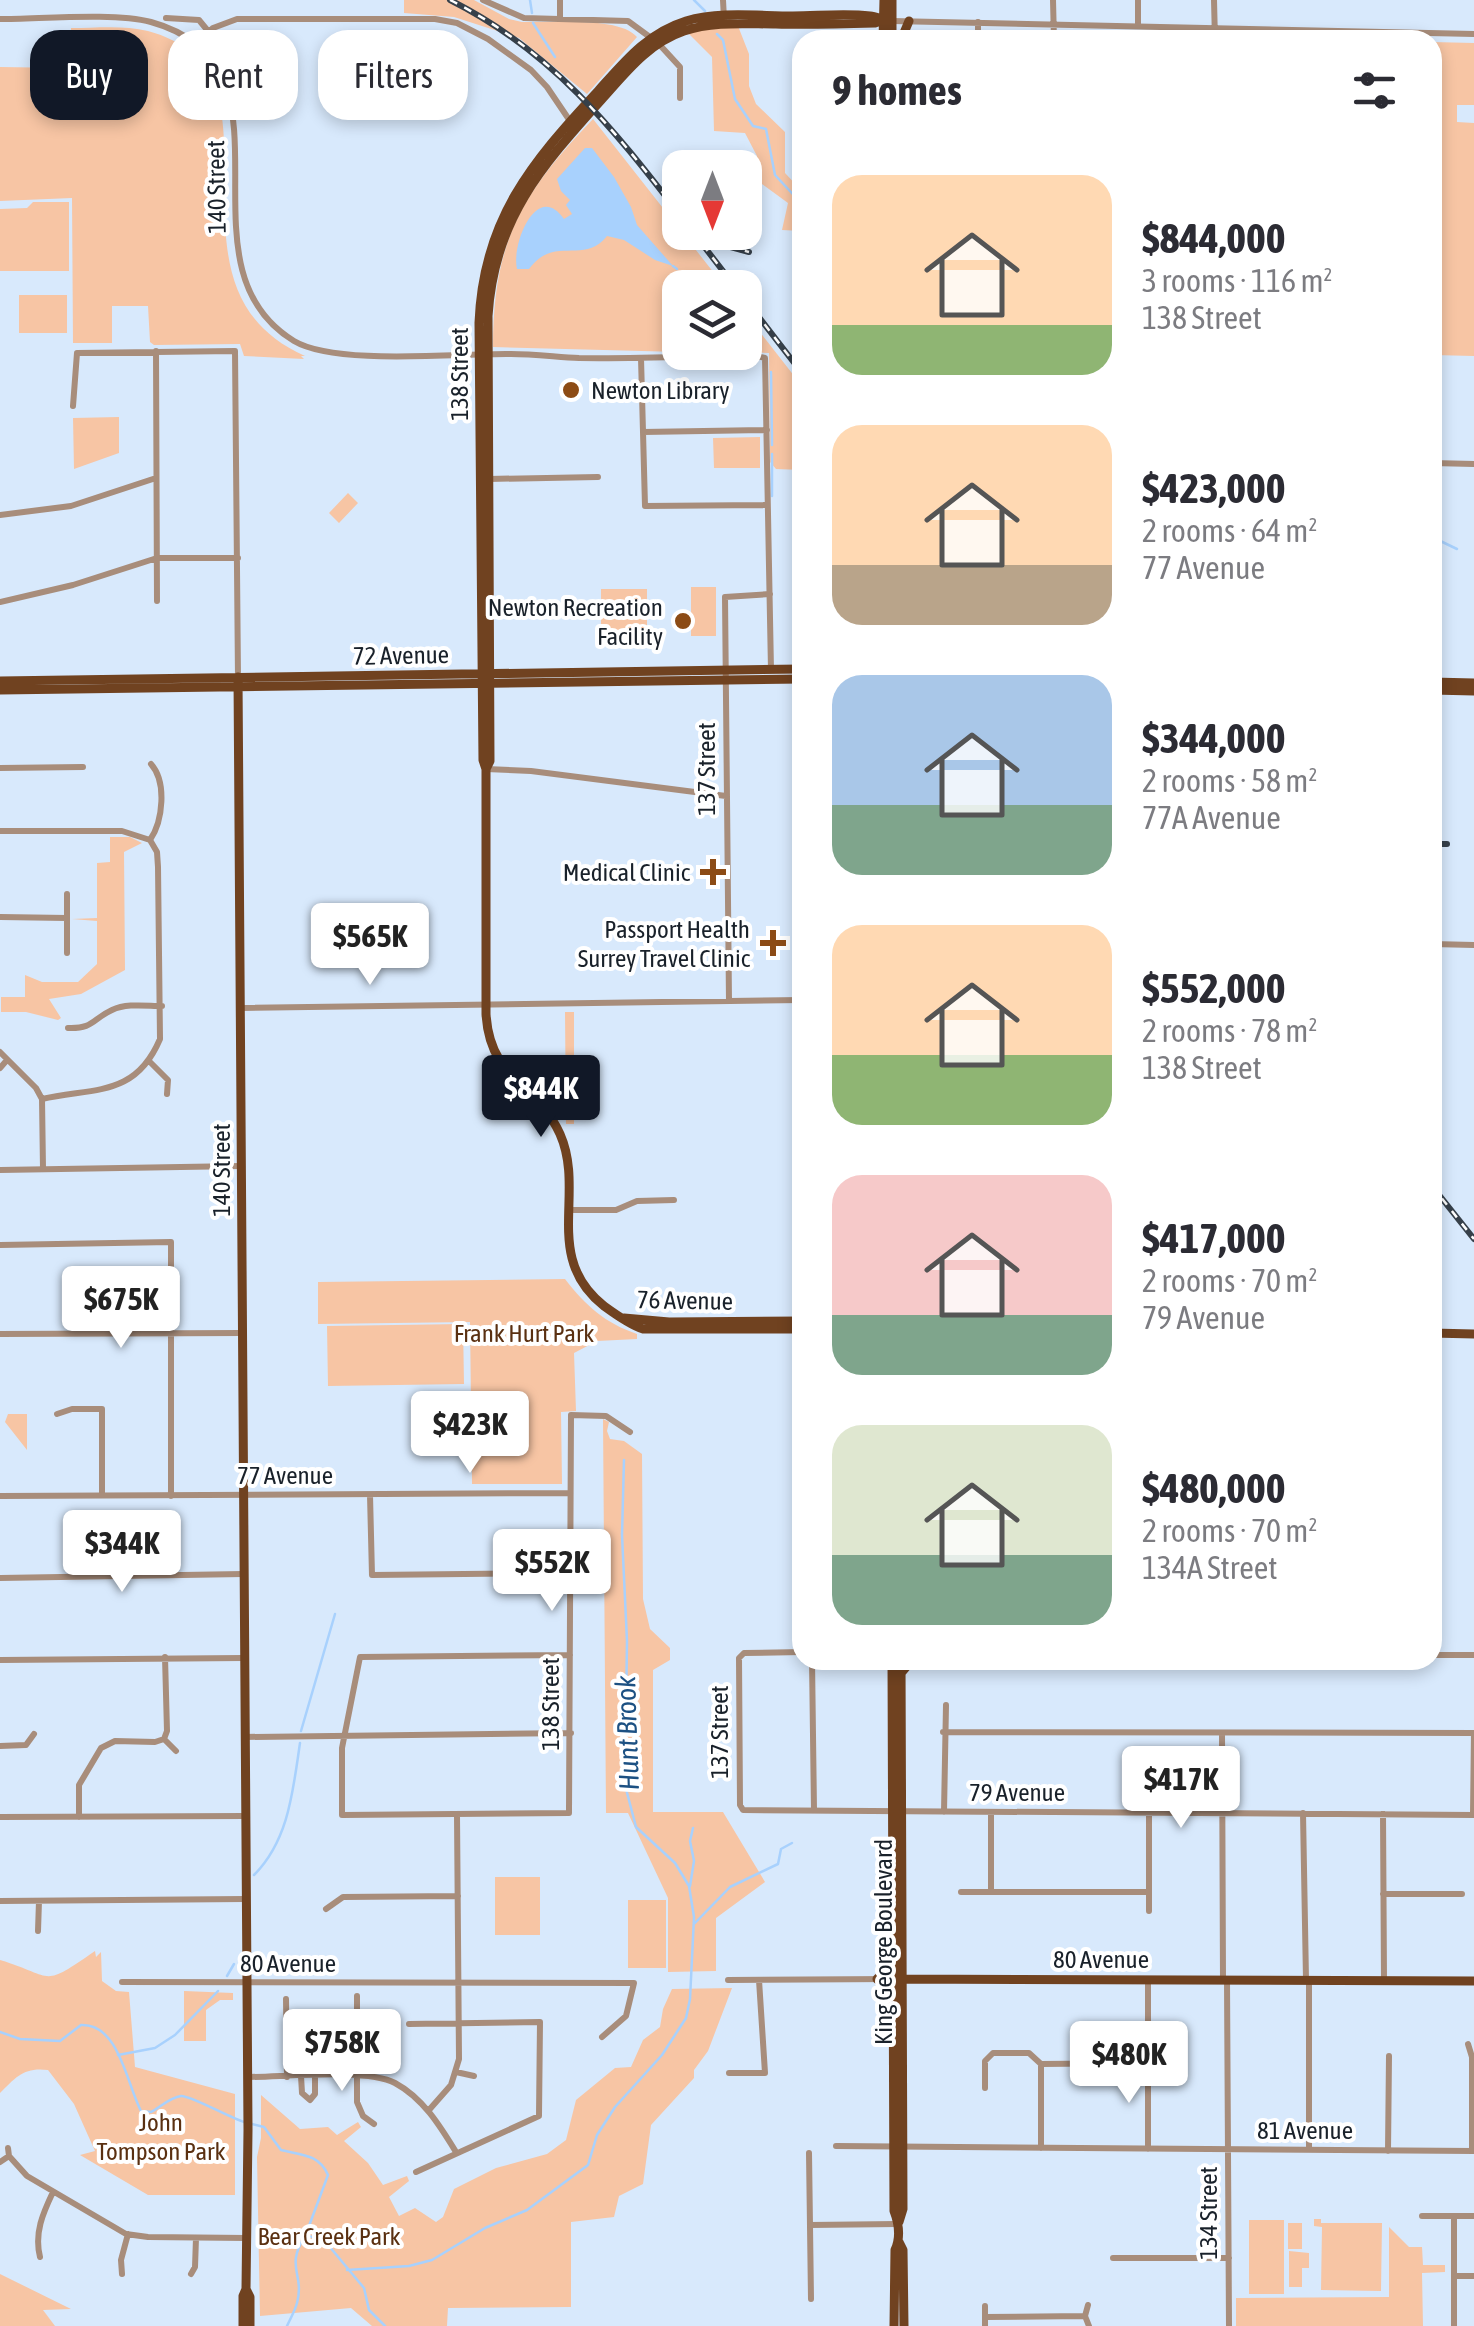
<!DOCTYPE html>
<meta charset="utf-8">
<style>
body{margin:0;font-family:"Asap Condensed",sans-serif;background:#f7f7f7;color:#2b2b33;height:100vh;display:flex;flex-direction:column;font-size:38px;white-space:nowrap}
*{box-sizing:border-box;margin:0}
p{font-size:32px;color:#7c7c81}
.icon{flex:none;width:55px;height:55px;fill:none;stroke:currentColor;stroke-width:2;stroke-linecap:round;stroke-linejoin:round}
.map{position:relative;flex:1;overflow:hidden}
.drawer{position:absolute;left:792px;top:30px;width:650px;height:1640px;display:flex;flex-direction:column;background:#fff;border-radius:30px;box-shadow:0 5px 15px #0003}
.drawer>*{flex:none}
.hud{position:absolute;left:30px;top:30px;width:612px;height:90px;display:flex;gap:20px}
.needle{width:65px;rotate:180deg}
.tools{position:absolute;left:662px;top:150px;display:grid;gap:20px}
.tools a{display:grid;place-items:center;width:100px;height:100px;border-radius:20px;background:#fff;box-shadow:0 5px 15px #0003;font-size:50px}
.price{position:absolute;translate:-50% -85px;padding:0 22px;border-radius:10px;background:#fff;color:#222;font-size:32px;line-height:65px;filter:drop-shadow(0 2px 5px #0008)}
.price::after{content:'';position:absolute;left:50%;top:60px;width:30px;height:22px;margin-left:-15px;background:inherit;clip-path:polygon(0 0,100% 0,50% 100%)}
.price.active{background:#111827;color:#fff}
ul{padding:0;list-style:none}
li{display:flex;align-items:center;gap:30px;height:250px;padding:0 40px}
li span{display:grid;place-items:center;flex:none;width:280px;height:200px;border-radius:30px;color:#555}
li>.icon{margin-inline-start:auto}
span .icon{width:120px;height:120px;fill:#fffc;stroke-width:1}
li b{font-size:42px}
h2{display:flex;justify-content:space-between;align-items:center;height:120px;padding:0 40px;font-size:42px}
.chip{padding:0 35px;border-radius:30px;background:#fff;box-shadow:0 5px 15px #0003;font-size:35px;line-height:90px}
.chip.active{background:#111827;color:#fff}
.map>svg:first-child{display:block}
</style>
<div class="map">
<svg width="1474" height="2326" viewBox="0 0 1474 2326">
<rect width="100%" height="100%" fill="#d8e9fc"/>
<!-- green -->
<path fill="#f7c5a4" d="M404,0H474L509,19L522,22C550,23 620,16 637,37L587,94L519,38L454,17L404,13Z
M738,26L749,54V86L756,104L785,132V173L802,191V231L782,230L788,203L758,181L757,156L745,133L714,131L712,57L687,32Z
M71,28C96,28 124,25 148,31C304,73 144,285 305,356H301L304,359L244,356L240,344L154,345L150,342L148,306H112V343H73L72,198L0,201V67L68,68L72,62Z
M1432,42L1474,43V105H1457V122L1474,123V356L1433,355Z
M593,119L725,287L680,288V352L493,347C493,241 522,193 593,119Z
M33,202H69V271H0V209L27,208Z
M19,295H67V333H19Z
M745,313L802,386V470L776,469L770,462L769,353L745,352Z
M119,417V453L74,469L73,418Z
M760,437V468H714L713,438Z
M348,493L358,503L339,523L329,513Z
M691,587H716V636H691Z
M601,589H647V640H601Z
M110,837H130L142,843L124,852L125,970L81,994L49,999L61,1018L58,1020L26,1012H1V997H25V975L42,982H78L97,964V921L72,919L97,918V863L110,862Z
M565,1012H574V1124H566Z
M565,1279C586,1306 605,1323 637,1334V1339L597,1341L574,1353L576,1411L561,1412L562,1484H472L470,1322L318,1324V1282Z
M463,1324L464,1384L328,1386L327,1326Z
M8,1414H27V1450L5,1422Z
M603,1419L609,1422L607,1431L610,1439L624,1441L642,1454L643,1599L650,1629L670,1648V1660L653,1670V1812H723L765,1882L716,1918V1971L668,1972V1898L628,1813H606Z
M495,1877H540V1935H495Z
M628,1900H666V1968H628Z
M95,1951L96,1957L101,1952L102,1981L116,1991L129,1992L135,2067L235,2094V2195H148L80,2155L95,2151L74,2104L48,2070C24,2067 16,2077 0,2093V1960C56,1977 40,1989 95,1951Z
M732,1988L708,2051L694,2070V2078L651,2125L643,2184L619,2196L614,2217L571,2222V2307L448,2308L447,2326H372L351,2308L260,2316L257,2157L261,2138V2095L300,2129L328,2127L337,2135L358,2122L361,2127L344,2141L368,2163L383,2185L407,2176L409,2181L389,2197L399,2216L415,2208L436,2222L443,2217L454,2189L496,2168L547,2154L566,2140L576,2100L615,2068L631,2067L643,2040L660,2027L663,2009L672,1989Z
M184,1991L233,1993V2000H220L206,2010V2041H184Z
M1314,2219H1321V2223H1382L1381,2291L1321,2290L1322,2227L1314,2226Z
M1249,2220H1284V2294H1249Z
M1288,2223H1302V2249H1288Z
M1389,2227L1409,2247H1422L1423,2265H1445V2272L1422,2273L1423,2326H1236V2298L1389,2297Z
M1289,2251L1309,2253V2268H1302V2287H1289Z
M0,2274L71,2309L43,2310L55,2326H0Z"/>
<!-- water -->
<path fill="#a8d1fd" d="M585,148H592L614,177L631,207L637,225L673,266L655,260L624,240L607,236C583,266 555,234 529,269H517C511,244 537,180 564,219L572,214L566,205L570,200L561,191L557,179Z"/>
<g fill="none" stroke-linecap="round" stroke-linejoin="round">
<!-- stream -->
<path stroke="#a8d1fd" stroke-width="2.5" d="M530,0L532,13
M694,0L705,11
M533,23L555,57
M717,34L723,40L735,99L753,126L766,129L775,175L802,204
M673,266L677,269
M682,273L686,278V288
M771,372L772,445
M772,454V496
M1432,537L1457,549
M301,1731L335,1614
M254,1875C289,1840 293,1790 300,1743
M690,1886L694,1861L690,1841L693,1828
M694,1924L730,1887L778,1864L781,1849L792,1843
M227,1976L234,1964
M0,2032L20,2039L60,2041L81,2025C119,2023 127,2085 141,2111L151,2112C160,2107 171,2097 181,2096C190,2095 230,2118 244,2122
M118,2055L155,2048L175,2035L218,1991
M252,2124L264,2127L281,2150C301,2155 319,2154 328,2175L306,2234L329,2246L364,2288L369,2310L385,2326
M347,2270L409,2266L432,2260L485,2228L527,2210L588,2165L597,2135L615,2107L662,2055L686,2018L690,1999L694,1917L689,1886L675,1863L636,1827L625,1785L627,1641L622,1535L624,1460
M287,2326C290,2319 295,2311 297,2303C305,2273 284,2268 306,2234"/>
<!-- minor -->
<path stroke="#a88d7b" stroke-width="6" d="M483,0L524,18L628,21L658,43L680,67V98
M560,0V19
M723,0L724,19
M1053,0L1054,40
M1138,0V26
M1214,0L1215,40
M166,18L199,20L208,31
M0,19C41,19 114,12 151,22C311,66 168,264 294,341C336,366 459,353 511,354C534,354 557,357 579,358C637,359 695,356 753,355L765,358L771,670
M892,21L1474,34
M978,22V40
M195,45L213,28L237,19H435L457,23L488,39L531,70L547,87L570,121
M156,351L157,601
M641,358L645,506L767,505
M73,406L77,353L235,351L238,677
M643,432L767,430
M1432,463L1474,464
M489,479L598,477
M0,515L71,506L156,478
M0,602L73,585L157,558H238
M0,768L83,767
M486,769L531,771L726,796
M0,831H122L150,840
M150,840C163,821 167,782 151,764
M67,894V953
M0,917L67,918
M1432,944L1474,945
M729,1001L725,597L770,594
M241,1008L802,1000
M68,1028C94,1029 92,1019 112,1010C127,1003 146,1006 162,1006
M0,1052L36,1088L42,1099L43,1169
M149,1061L168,1080L167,1094
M0,1068L7,1060
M42,1099C93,1087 135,1098 160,1039L158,867L157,852L150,840
M0,1170L241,1166
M568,1210H616L637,1201L674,1200
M0,1245L171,1242V1496
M0,1334L242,1333
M57,1414L72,1409H102V1494
M370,1495L372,1575L570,1573
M0,1496L570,1493
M0,1578L243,1574
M802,1652L744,1653L739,1658L740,1805L743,1810L1473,1815L1474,1733L943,1732
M570,1655L360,1657L342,1748V1815L569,1813L571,1415L606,1416L630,1432
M1432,1655H1474
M0,1660L243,1658
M812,1660L814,1810
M1222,1733L1223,1980
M244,1737L571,1733
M164,1739L176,1751
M0,1746L26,1745L34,1734
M944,1812L946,1705
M991,1812V1892
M1149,1812V1911
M1303,1813L1306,1980
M1383,1814L1384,1980
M0,1817L245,1816
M79,1817V1785L101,1748L115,1741L155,1742L164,1739L167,1731L165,1657
M961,1892H1149
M1383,1894H1462
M0,1901L245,1899
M326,1909L343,1897L458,1896
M38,1931L39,1901
M728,1980L893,1979
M1148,1980V2149
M1227,1980L1229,2326
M122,1982L634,1983L626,2016L602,2037
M357,1996V2102L363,2116L374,2124
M286,1999L287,2077
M286,2024L357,2023
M409,2024L540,2022L539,2116L416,2172
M1468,2044L1472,2057V2151
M456,2072L474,2076
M729,2073H765L759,1980
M301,2076L302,2093L310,2100L315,2094V2077
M248,2077C283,2077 367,2068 395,2083C423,2098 440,2126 456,2152
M985,2088V2061L993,2053H1029L1041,2064L1148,2063
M429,2110L451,2085L459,2059L457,1815
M836,2146L1474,2151
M8,2148L9,2156L27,2176L126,2234L148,2237L246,2238
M1041,2148V2064
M1309,2150V1980
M1388,2151L1389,2056
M809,2153L811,2299
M0,2162L9,2156
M1422,2216H1474
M810,2225L897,2224
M40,2257C34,2233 43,2213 53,2192
M1113,2258H1229
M122,2274L121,2260L128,2234
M191,2274L195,2267L196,2238
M1454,2276H1474
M985,2306V2326
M1085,2316L1088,2305
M985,2317L1085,2316L1089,2326
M1454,2326V2216"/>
<!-- major -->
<path stroke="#704220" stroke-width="9" d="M892,0V40
M883,40L884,0
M901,40L909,21
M238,677L248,2130L246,2289L243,2296V2326
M0,681L802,669
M1432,682L1474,683
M0,690L802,679
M1432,690L1474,691
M486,769L483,760L479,323C483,220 531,163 598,91C624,62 647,33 686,21C720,11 758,16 793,16C818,16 845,13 870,16C877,17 884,20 892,21
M624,1318L669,1322L802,1321
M802,1329H643C630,1325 615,1314 604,1306C542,1257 586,1193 560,1134C537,1083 490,1081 486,1014V769L490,761L488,316C494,219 541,167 603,98C627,71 649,43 684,31C713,21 745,24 776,24C809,25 842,24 875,23L883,20
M1432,1333L1474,1334
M892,1660L894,2211C899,2224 901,2237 895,2250L894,2326
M901,1673L912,1660
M893,1963L877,1979L893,1993
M893,1979L1474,1981
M899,2222L903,2209L901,1660
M899,2242L903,2250L904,2326
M246,2289L250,2297V2326"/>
<!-- rail casing -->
<g stroke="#36404a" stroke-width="6">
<path id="rail" d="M450,0C552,51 612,127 680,215
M693,232L736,288
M701,232L727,246L749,252
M745,299L802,373
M1432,844H1447
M1432,1186L1474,1239"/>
</g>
<!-- rail -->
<use href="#rail" stroke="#fff" stroke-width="2.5" stroke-dasharray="8" stroke-linecap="butt"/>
</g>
<!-- markers -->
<g fill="#8c4b15" stroke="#fff" stroke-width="4">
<circle cx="571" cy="390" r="10"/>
<circle cx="683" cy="621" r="10"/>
<path d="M708 857h10v10h10v10h-10v10h-10v-10h-10v-10h10z"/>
<path d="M768 928h10v10h10v10h-10v10h-10v-10h-10v-10h10z"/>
</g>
<g text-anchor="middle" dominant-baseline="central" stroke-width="8" stroke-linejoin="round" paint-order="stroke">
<!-- street labels -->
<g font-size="25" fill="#19212a" stroke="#fff">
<text transform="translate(216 187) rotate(-91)">140 Street</text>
<text transform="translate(459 374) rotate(-90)">138 Street</text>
<text transform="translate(401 655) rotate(-1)">72 Avenue</text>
<text transform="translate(706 769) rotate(-90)">137 Street</text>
<text transform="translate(221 1170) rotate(-90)">140 Street</text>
<text transform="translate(685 1300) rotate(1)">76 Avenue</text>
<text x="285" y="1475">77 Avenue</text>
<text transform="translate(550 1704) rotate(-90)">138 Street</text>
<text transform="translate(719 1732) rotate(-90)">137 Street</text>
<text x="1017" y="1792">79 Avenue</text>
<text transform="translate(883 1942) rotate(-90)">King George Boulevard</text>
<text x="1101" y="1959">80 Avenue</text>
<text x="288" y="1963">80 Avenue</text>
<text x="1305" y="2130">81 Avenue</text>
<text transform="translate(1208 2213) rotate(-90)">134 Street</text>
</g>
<!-- poi labels -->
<g font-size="25" fill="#19212a" stroke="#fff" text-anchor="end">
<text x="591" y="390" text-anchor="start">Newton Library</text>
<text x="663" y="607">Newton Recreation<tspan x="663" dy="29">Facility</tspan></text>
<text x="690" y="872">Medical Clinic</text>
<text x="750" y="929">Passport Health<tspan x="750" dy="29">Surrey Travel Clinic</tspan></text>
</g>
<!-- park labels -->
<g font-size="25" fill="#5a3011" stroke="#fff">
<text x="524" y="1333">Frank Hurt Park</text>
<text x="161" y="2122">John<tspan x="161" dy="29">Tompson Park</tspan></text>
<text x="329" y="2236">Bear Creek Park</text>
</g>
<!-- water labels -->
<g font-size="28" font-style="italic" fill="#1d5183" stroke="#fff">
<text transform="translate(627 1733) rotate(-92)">Hunt Brook</text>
</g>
</g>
</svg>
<div class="tools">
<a><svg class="needle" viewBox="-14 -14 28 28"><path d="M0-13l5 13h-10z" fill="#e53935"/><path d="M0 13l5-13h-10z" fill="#7c7c81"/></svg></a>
<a><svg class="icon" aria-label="layers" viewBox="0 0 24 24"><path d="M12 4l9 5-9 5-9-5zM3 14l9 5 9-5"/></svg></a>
</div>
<b class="price" style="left:370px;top:988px">$565K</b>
<b class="price active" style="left:541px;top:1140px">$844K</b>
<b class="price" style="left:121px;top:1351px">$675K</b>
<b class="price" style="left:470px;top:1476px">$423K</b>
<b class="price" style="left:122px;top:1595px">$344K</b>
<b class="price" style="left:552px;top:1614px">$552K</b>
<b class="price" style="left:1181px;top:1831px">$417K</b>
<b class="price" style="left:342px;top:2094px">$758K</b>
<b class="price" style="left:1129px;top:2106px">$480K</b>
<div class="hud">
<a class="chip active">Buy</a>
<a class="chip">Rent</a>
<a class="chip">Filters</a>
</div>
<section class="drawer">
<h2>9 homes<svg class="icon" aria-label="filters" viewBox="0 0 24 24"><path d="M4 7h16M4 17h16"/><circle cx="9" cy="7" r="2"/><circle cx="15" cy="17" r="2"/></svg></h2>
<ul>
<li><span style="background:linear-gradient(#ffd9b3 75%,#8fb573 0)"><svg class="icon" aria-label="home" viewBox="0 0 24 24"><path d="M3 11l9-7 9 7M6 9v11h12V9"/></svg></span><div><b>$844,000</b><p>3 rooms · 116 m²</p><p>138 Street</p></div></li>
<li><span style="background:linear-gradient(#ffd9b3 70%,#b9a48a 0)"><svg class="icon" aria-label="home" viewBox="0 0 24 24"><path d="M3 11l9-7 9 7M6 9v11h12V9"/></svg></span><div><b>$423,000</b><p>2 rooms · 64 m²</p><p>77 Avenue</p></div></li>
<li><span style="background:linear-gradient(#a9c7e8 65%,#7fa58c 0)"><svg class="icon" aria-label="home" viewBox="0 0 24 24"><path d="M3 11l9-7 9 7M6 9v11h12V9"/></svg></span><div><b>$344,000</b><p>2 rooms · 58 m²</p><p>77A Avenue</p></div></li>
<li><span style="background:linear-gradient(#ffd9b3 65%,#8fb573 0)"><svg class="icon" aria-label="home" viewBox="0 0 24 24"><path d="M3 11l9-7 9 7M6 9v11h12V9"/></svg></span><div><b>$552,000</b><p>2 rooms · 78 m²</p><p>138 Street</p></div></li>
<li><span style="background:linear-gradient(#f6c9c9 70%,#7fa58c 0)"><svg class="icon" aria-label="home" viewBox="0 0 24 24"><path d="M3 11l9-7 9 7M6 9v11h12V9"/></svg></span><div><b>$417,000</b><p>2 rooms · 70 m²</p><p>79 Avenue</p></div></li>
<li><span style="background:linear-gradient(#dfe7d0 65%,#7fa58c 0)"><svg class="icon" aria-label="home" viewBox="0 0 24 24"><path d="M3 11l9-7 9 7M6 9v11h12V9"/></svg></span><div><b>$480,000</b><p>2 rooms · 70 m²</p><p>134A Street</p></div></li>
</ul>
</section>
</div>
